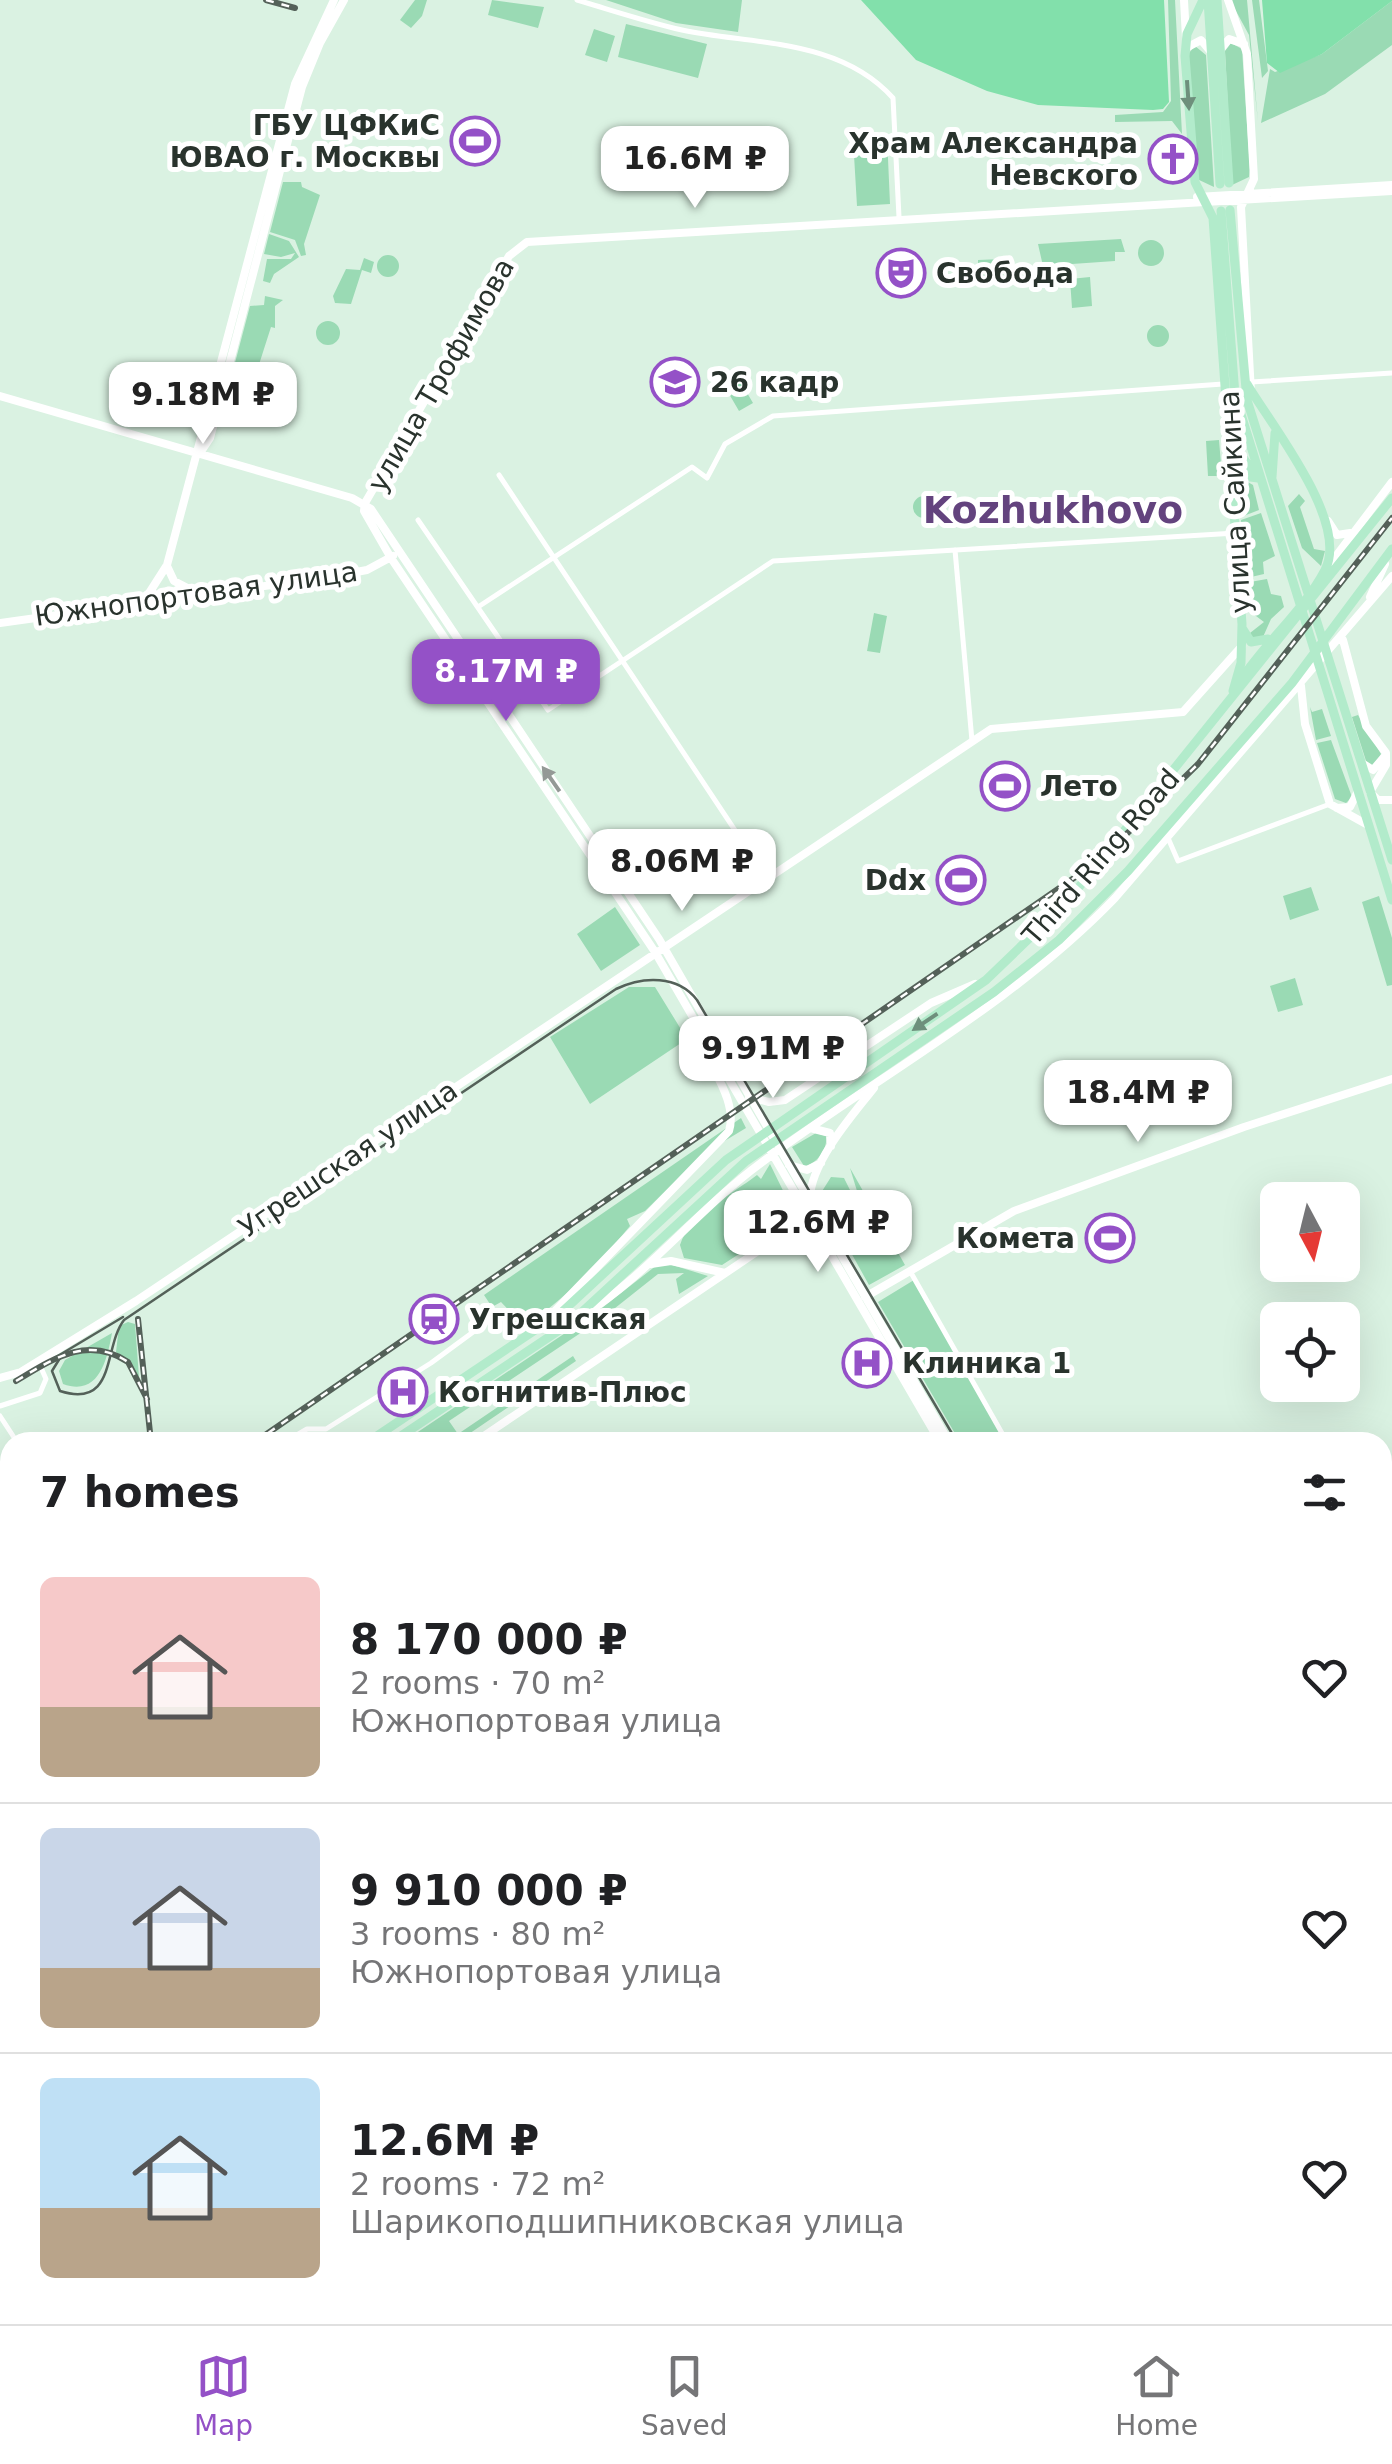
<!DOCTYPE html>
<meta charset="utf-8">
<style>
body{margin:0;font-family:"DejaVu Sans",sans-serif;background:#f6f6f6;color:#202124;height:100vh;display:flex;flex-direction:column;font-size:38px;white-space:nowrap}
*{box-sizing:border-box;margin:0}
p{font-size:32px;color:#757577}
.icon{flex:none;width:55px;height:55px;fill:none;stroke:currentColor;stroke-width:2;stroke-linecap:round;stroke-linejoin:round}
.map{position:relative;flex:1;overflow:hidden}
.side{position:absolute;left:0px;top:1432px;width:1392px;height:892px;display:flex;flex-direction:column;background:#fff;border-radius:30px 30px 0 0;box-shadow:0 10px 40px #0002}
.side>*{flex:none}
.needle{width:65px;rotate:173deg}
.controls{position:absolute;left:1260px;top:1182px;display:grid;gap:20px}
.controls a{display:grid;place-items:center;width:100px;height:100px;border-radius:15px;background:#fff;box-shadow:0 10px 40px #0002;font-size:50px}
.price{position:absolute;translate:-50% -85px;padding:0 22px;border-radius:20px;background:#fff;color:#222;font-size:32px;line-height:65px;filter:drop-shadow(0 2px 5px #0008)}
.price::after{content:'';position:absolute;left:50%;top:60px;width:30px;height:22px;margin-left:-15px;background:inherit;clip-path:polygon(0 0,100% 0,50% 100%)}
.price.active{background:#9451c7;color:#fff}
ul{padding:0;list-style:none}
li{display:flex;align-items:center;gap:30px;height:250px;padding:0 40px}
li+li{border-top:2px solid #e0e0e0}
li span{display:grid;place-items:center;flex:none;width:280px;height:200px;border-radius:15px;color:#555}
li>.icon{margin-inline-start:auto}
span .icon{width:120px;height:120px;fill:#fffc;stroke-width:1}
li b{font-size:42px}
h2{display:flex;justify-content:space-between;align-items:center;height:120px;padding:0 40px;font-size:42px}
.menu{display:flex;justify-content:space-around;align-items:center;height:140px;border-top:2px solid #e0e0e0;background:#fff;font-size:28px;color:#757577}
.menu a{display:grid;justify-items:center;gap:5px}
.menu .active{color:#9451c7}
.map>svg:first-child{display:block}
</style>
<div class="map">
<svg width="1392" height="2324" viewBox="0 0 1392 2324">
<rect width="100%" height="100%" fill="#daf2e2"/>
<!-- green -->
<path fill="#9adab4" d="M415,0H427L422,16L411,28L400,20Z
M492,0L544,7L538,28L488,15Z
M606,0H742L738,32L676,23Z
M1168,0H1175L1182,134L1172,121L1115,122V115L1163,112L1171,101Z
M1230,0H1247L1258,122L1249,35Z
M1252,0H1259L1268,71L1262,78Z
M1392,1V45L1325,94L1261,123L1270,69L1275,72L1322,54Z
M626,24L707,44L698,78L618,57Z
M594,29L615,36L607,62L585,55Z
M1231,43L1242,49L1250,170L1249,177L1232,185L1225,51Z
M1195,46L1206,55L1214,187L1197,179L1188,54Z
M887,136L890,204L857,206L853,138Z
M283,182H301L302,187L320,195L304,244L306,255L301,256L295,240L270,232Z
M269,234L289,241L299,257L274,274L270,283L263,281L267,259H291L295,253L281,257L264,254Z
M1121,239L1125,252H1115V261L1043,266L1038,244Z
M1138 253a13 13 0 1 1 26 0a13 13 0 1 1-26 0Z
M377 266a11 11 0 1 1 22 0a11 11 0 1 1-22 0Z
M364,258L374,262L371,273L362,270L351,304L335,303L333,296L346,269L360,270Z
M1003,259L1004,275L978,276V260Z
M1090,277L1092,306L1072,308L1070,279Z
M265,296L283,300L275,306V328L271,327L255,377L251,376L248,384L237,380L227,413L222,412L250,306L264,305Z
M316 333a12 12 0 1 1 24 0a12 12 0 1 1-24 0Z
M1147 336a11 11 0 1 1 22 0a11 11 0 1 1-22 0Z
M739,379L753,403L739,411L725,387Z
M1219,440L1222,476H1208L1206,441Z
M1246,481L1253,485L1259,510L1241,517V488Z
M1299,494L1305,501L1300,507L1314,549L1325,551L1321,566L1302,548L1288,506Z
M913 507a11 11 0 1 1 22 0a11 11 0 1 1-22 0Z
M1261,513L1275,556L1263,562L1264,574L1251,577L1246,574L1241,520Z
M1267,579L1271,594L1281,596L1284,607L1271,619L1263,637L1253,639L1250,633L1264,622L1252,613L1250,582Z
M874,613L887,616L880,653L867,651Z
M1310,707L1312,712L1322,709L1331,736L1316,740Z
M1358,715L1381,754L1375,766L1367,764L1352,717Z
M1331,740L1352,797L1346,803L1335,799L1317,743Z
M1311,887L1319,910L1290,920L1283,896Z
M1379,896L1392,938V985L1387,986L1362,902Z
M615,907L640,945L601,971L577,934Z
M1295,978L1303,1005L1278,1012L1270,986Z
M629,987H655L682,1031L681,1043L590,1104L550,1037Z
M741,1118L746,1128L703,1154L645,1211L627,1219L630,1226C599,1263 565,1300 524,1326L501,1302L492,1307L484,1295Z
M816,1133L826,1136C828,1149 817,1164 804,1166L792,1147Z
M770,1164L793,1211L788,1214L779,1204L770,1208L766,1201L758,1205L761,1213L754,1221L753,1245L722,1265L684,1258L680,1245C690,1214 733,1194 757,1175L761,1179Z
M850,1168L905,1265L869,1285L834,1222L837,1211L857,1191Z
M831,1177L844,1178L850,1190L830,1214L819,1196Z
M669,1264L708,1276L679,1294L676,1279L684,1273L658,1274L600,1320L449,1421L458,1434L573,1356L576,1361L457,1442H403L598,1311L657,1265Z
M914,1280L1006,1442H960L878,1302Z
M128,1322L135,1324L139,1377L116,1352L119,1326Z
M112,1333C107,1360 99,1397 63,1384L59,1371L65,1360Z"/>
<!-- water -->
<path fill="#82e0ab" d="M861,0H1164L1169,102L1163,109L1153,110L1038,105L987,91L916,60Z
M1262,0H1392V1L1322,54L1280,73L1267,63Z"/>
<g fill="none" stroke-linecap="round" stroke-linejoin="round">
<!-- street -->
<path stroke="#fff" stroke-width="5" d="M577,0C611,10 647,22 682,30C753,45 839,38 893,98L899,217
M1251,382L1392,373
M499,475L768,880
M418,520L548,710L773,561L1236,533
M955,550L972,741
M478,607L692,467L707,478L725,444L773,416L1223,384
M1168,838L1178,861L1330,804
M910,1271L1007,1442
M0,1406L40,1393L46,1379L38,1361
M0,1416L17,1442
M285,1442L307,1429H326L431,1363L499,1313L508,1311
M1382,2169L1392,2166
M1008,2315L1021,2324
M1102,2315L1115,2324
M1335,2315L1340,2324
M268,2324L270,2315
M1180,2324L1186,2315"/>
<!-- secondary -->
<path stroke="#fff" stroke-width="8" d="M1184,0L1186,38
M1228,0L1247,54L1254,179L1241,207L1251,393
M1186,48L1201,40L1211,52
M1221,49L1229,39L1244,44
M1197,197L1392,185
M0,396L352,498L371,509L659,939L949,1442
M202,450L210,438L302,87L320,43L344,0
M365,503L509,256L527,242L1392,191
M365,503L364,511L391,558L655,952L940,1442
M1328,521L1337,535L1350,533
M167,566L174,581L199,594
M1327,568L1392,482
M1370,597L1385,564
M144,601L167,565L295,84L334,0
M0,623L329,577L367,570L393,556
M1343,640L1366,726L1386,753V765L1370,792L1378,800H1392
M1301,686L1305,724L1330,804L1366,824
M1362,763L1373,770L1384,757
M1337,808L1350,807L1357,793
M749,1097L769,1102L785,1100L931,1003L975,984
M814,1129L830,1133L831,1146
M789,1165L807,1170L821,1163
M810,1200C809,1165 852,1115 874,1088
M651,1264L671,1261L725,1273
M865,1297L1014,1211L1244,1127L1392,1079
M550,1316L729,1131C739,1099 705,1062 697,1031
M581,1317C649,1274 697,1210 761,1163C879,1075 1012,1005 1115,898L1392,576
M0,1378L21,1372L136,1301L991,729L1183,712L1242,646
M475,1442L807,1218
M1382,1475L1392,1468
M0,1749L10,1740
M1382,1751L1392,1753
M1382,2045L1392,2043
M1382,2205L1392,2225
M883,2315L885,2324"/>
<!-- primary -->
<path stroke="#b2ebcb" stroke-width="9" d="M1203,0L1187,34L1185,56L1195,182L1213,218L1242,624L1241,663L1233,691
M1208,0L1220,184
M1217,0L1229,183
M1230,210L1247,400L1392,860
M1221,211L1235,395L1392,900
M1230,441L1257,476
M1272,477L1275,433
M1236,492L1243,476L1258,478
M1242,628L1251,642L1268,639
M1240,681C1265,643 1304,610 1325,570C1350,522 1271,425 1247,384
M368,1442L562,1312L726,1160L986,980L1067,902L1392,498
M392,1442L570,1323L746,1161L994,992L1059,940L1128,871L1292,683L1392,549
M0,1643L10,1635
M0,1655L10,1648
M0,1666L10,1659
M0,1682L10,1675
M0,1757L10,1747
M0,1764L10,1757
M0,1874L10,1879
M0,1888L10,1893
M0,1915L10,1901
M950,2315L970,2324
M968,2315L988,2324"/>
<!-- tram -->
<path stroke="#546159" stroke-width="2.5" d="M60,1358L52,1371L60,1391C117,1409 103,1347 124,1320L616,989C643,976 678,975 697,1000L957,1442
M16,1381L123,1317
M1382,1744L1392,1747"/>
<!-- rail casing -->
<g stroke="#546159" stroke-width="6">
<path id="rail" d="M266,0L295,8
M138,1319L151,1442
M16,1381C53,1359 87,1335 128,1362L147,1399
M255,1442L1100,860L1198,764L1392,518
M0,1581L10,1575
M0,1602L10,1594
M0,1625L10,1618
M0,2233L10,2234
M0,2253L10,2255"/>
</g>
<!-- rail -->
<use href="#rail" stroke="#fff" stroke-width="2.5" stroke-dasharray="8" stroke-linecap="butt"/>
</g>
<!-- one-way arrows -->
<defs><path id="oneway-solid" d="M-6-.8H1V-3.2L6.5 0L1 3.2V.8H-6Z" transform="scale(2.5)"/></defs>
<g fill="#6e8f7c">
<use href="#oneway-solid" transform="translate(1188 95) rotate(86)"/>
<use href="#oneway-solid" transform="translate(925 1022) rotate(146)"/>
</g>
<use fill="#949996" href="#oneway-solid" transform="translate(551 779) rotate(-125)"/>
<!-- icons -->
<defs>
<g id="stadium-ring" transform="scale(2.5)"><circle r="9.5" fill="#fff" stroke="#9451c7" stroke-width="1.5"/><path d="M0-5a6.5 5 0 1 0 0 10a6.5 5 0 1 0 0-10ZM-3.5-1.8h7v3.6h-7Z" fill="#9451c7"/></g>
<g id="church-ring" transform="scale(2.5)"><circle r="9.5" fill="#fff" stroke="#9451c7" stroke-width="1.5"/><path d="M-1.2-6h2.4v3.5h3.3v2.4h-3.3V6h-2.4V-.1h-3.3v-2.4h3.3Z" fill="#9451c7"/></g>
<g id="theatre-ring" transform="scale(2.5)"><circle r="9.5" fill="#fff" stroke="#9451c7" stroke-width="1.5"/><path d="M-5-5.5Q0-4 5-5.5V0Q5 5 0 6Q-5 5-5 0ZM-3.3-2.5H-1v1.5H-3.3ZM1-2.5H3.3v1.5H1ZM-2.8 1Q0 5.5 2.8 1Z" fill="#9451c7"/></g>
<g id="university-ring" transform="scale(2.5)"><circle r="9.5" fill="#fff" stroke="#9451c7" stroke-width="1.5"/><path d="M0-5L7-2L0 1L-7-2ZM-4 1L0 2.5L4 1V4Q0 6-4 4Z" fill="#9451c7"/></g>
<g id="station-ring" transform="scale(2.5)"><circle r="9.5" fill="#fff" stroke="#9451c7" stroke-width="1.5"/><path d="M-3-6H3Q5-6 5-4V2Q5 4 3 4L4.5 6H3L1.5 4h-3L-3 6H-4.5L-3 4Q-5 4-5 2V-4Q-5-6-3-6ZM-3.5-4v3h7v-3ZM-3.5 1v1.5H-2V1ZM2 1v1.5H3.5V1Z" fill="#9451c7"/></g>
<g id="hospital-ring" transform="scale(2.5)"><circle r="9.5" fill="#fff" stroke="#9451c7" stroke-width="1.5"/><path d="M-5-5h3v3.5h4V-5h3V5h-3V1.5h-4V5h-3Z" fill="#9451c7"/></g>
</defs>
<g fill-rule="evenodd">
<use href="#stadium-ring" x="475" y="141"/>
<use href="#church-ring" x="1173" y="159"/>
<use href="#theatre-ring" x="901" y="273"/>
<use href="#university-ring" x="675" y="382"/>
<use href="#stadium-ring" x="1005" y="786"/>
<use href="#stadium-ring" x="961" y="880"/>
<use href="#stadium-ring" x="1110" y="1238"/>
<use href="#station-ring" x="434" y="1319"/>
<use href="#hospital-ring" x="867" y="1363"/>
<use href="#hospital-ring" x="403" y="1392"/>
</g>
<g text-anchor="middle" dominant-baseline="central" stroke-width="10" stroke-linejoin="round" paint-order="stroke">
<!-- poi labels -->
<g font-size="28" font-weight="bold" fill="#29332d" stroke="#fff" text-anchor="start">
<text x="440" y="125" text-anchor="end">ГБУ ЦФКиС<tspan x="440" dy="32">ЮВАО г. Москвы</tspan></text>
<text x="1138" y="143" text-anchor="end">Храм Александра<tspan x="1138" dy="32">Невского</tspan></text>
<text x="936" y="273">Свобода</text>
<text x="710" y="382">26 кадр</text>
<text x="1040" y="786">Лето</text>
<text x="926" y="880" text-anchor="end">Ddx</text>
<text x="1075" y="1238" text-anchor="end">Комета</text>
<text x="469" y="1319">Угрешская</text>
<text x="902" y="1363">Клиника 1</text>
<text x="438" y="1392">Когнитив-Плюс</text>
</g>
<!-- street labels -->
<g font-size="28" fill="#29332d" stroke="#fff">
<text transform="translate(441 375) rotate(-60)">улица Трофимова</text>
<text transform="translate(1235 502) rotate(-93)">улица Сайкина</text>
<text transform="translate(196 594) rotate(-8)">Южнопортовая улица</text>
<text transform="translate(1101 857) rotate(-49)">Third Ring Road</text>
<text transform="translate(348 1159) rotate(-34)">Угрешская улица</text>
</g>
<!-- district labels -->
<g font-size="38" font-weight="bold" fill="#63437e" stroke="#fff">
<text x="1053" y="510">Kozhukhovo</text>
</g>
</g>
</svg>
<div class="controls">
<a><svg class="needle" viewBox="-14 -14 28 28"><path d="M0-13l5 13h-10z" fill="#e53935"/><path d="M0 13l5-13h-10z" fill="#757577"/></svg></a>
<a><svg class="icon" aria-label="locate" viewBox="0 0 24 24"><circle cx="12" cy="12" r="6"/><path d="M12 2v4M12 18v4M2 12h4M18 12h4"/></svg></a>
</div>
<b class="price" style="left:695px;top:211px">16.6M ₽</b>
<b class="price" style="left:203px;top:447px">9.18M ₽</b>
<b class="price active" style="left:506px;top:724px">8.17M ₽</b>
<b class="price" style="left:682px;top:914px">8.06M ₽</b>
<b class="price" style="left:773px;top:1101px">9.91M ₽</b>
<b class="price" style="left:1138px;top:1145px">18.4M ₽</b>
<b class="price" style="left:818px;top:1275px">12.6M ₽</b>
<section class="side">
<h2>7 homes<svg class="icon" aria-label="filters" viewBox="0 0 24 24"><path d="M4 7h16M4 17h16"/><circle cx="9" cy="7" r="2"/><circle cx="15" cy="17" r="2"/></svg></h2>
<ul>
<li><span style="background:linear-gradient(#f6c9c9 65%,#b9a48a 0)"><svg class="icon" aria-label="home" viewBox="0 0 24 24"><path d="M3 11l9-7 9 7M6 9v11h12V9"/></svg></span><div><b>8 170 000 ₽</b><p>2 rooms · 70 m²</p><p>Южнопортовая улица</p></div><svg class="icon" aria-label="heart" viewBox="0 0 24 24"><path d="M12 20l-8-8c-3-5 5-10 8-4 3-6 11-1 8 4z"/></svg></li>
<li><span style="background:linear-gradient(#c9d6e8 70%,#b9a48a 0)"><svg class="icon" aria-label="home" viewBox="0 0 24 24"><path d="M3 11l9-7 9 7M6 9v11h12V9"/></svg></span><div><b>9 910 000 ₽</b><p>3 rooms · 80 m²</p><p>Южнопортовая улица</p></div><svg class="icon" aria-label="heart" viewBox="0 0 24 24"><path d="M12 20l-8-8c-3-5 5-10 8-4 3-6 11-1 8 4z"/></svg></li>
<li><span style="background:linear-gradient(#bfe0f5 65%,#b9a48a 0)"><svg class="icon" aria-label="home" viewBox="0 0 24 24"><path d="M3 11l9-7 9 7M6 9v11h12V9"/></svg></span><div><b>12.6M ₽</b><p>2 rooms · 72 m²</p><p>Шарикоподшипниковская улица</p></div><svg class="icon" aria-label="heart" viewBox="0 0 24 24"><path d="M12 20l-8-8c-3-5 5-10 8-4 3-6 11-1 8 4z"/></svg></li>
</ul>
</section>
</div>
<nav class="menu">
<a class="active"><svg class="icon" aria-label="map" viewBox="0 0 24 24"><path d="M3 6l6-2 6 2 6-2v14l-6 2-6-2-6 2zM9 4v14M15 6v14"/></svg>Map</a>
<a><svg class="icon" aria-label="saved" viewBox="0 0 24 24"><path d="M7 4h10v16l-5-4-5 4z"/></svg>Saved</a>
<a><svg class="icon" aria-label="home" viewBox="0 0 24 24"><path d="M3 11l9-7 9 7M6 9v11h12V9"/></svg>Home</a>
</nav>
